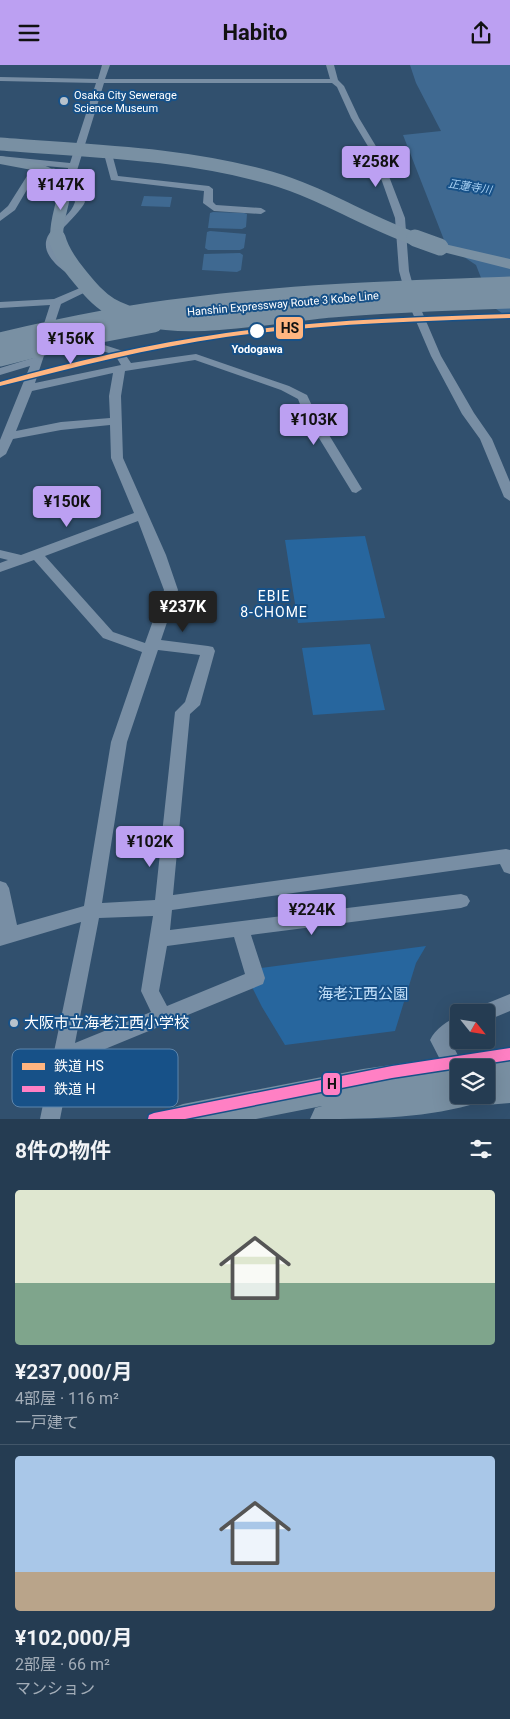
<!DOCTYPE html>
<html lang="ja">
<meta charset="utf-8">
<style>
body{margin:0;font-family:Roboto,"Noto Sans JP",sans-serif;background:#31475c;color:#f1f3f6;height:100vh;display:flex;flex-direction:column;font-size:19px;white-space:nowrap}
*{box-sizing:border-box;margin:0}
p{font-size:16px;color:#a3adb8}
.icon{flex:none;width:28px;height:28px;fill:none;stroke:currentColor;stroke-width:2;stroke-linecap:round;stroke-linejoin:round}
.map{position:relative;height:1054px;overflow:hidden}
.side{display:flex;flex-direction:column;background:#253c52;flex:1}
.side>*{flex:none}
.needle{width:32px;rotate:120deg}
.buttons{position:absolute;left:450px;top:939px;display:grid;gap:10px}
.buttons a{display:grid;place-items:center;width:45px;height:45px;border-radius:5px;background:#253c52;box-shadow:0 5px 20px #0002,0 0 0 1px #425669;font-size:25px}
.price{position:absolute;translate:-50% -42px;padding:0 11px;border-radius:5px;background:#bca0f2;color:#111;font-size:16px;line-height:32px;filter:drop-shadow(0 1px 2px #0008)}
.price::after{content:'';position:absolute;left:50%;top:30px;width:15px;height:11px;margin-left:-8px;background:inherit;clip-path:polygon(0 0,100% 0,50% 100%)}
.price.current{background:#222;color:#fff}
ul{padding:0;list-style:none}
li{display:grid;align-content:center;gap:10px;height:265px;padding:0 15px}
li+li{border-top:1px solid #425669}
li span{display:grid;place-items:center;height:155px;border-radius:5px;color:#555}
li>.icon{margin-inline-start:auto}
span .icon{width:90px;height:90px;fill:#fffc;stroke-width:1}
li b{font-size:21px}
h2{display:flex;justify-content:space-between;align-items:center;height:60px;padding:0 15px;font-size:21px}
header{display:flex;justify-content:space-between;align-items:center;height:65px;padding:0 15px;background:#bca0f2;color:#111;font-size:22px;font-weight:700}
.map>svg:first-child{display:block}
</style>
<header><svg class="icon" aria-label="menu" viewBox="0 0 24 24"><path d="M4 6h16M4 12h16M4 18h16"/></svg>Habito<svg class="icon" aria-label="share" viewBox="0 0 24 24"><path d="M12 15V3M7 8l5-5 5 5M5 13v7h14v-7"/></svg></header>
<div class="map">
<svg width="510" height="1054" viewBox="0 0 510 1054">
<rect width="100%" height="100%" fill="#31506e"/>
<!-- green -->
<path fill="#27669e" d="M365,471L385,553L298,558L285,475Z
M370,579L385,645L313,650L302,583Z
M426,881L416,898L395,966L285,980L262,942L252,922L261,903Z"/>
<!-- water -->
<path fill="#3f6991" d="M410,0H510V254L492,241L476,200L446,180L403,70L441,66L416,18Z
M144,131L172,132L170,142L141,141Z
M213,147L244,148L247,149L246,162L242,164L208,163L210,148Z
M210,166L246,169L244,183L240,185H208L205,183L207,167Z
M240,188L243,190L241,205L237,207L202,205L204,189Z"/>
<g fill="none" stroke-linecap="round" stroke-linejoin="round">
<!-- minor -->
<path fill="#788ea4" fill-rule="evenodd" d="M102,0H110L105,14H330L326,0H334L338,15L344,21L359,53L380,88L405,153L409,206L417,235L441,291L474,348L492,374L510,417V436L504,432L480,374L462,349L431,291L407,235L399,206L395,153L372,88L351,53L337,22L332,18H104L75,112L85,137C78,152 52,168 55,182C59,203 88,206 98,221L61,239L35,318L121,300L115,290L72,276L71,274L76,271L123,286L131,298L196,289L289,321L307,330L315,347L362,424L356,428L352,427L303,347L298,334L281,325L195,295L125,306L121,331L123,393L166,490L178,525L161,575L208,581L213,582L215,586L200,640L190,649L173,830L506,784L510,785V809L504,807L500,799L172,845L170,865L461,829L467,831L470,836L467,841L461,843L251,870L265,913L263,919L71,998L60,1054H40L81,857L0,881V816L6,818L9,823L17,860L84,841L111,677L142,587L103,573L34,495L0,507V498L8,495L0,493V485L21,490L134,448L111,393L110,360L61,365L13,374L6,389L0,393V375L30,301L0,310V303L33,293L50,240L0,243V237L54,234L87,220C68,210 30,188 53,164C61,154 71,149 75,137L67,112L68,103L0,97V91L70,98L96,18L0,16V12L98,14ZM113,308L109,331L110,353L61,357L16,366L32,326ZM138,456L164,525L145,578L113,567L45,491ZM158,585L200,590L185,637L175,647L155,835L102,838L127,677ZM153,851L141,926L151,947L75,978L99,853ZM234,872L245,909L167,941L159,926L167,881Z
M96,83L111,85L118,111L209,121L213,124V137L216,140L261,143L266,146L261,149L214,146L203,138L204,126L111,115L104,89L93,88V84Z
M31,108L35,111L15,145L0,156V148L8,141L27,111Z
M510,929V946L486,956V948H476L478,942Z
M459,951V971L451,977L464,1002H459V1012L455,1013L448,1010L430,975C435,964 448,955 459,951Z"/>
<!-- highway -->
<path fill="#7990a3" fill-rule="evenodd" d="M0,91C16,94 49,97 60,110L53,114L32,105L0,99Z
M440,178L510,194V204L435,185L433,182L435,179Z
M510,983V1038L486,1040L475,1036L473,1032L470,1040C420,1054 363,1054 310,1054L315,1043L322,1041L256,1054H167L172,1043L183,1039L363,1004ZM459,1002H486V1030H459Z"/>
<!-- highway-bridge-far1 -->
<path stroke="#7990a3" stroke-width="13" d="M0,79C91,86 183,88 271,113C323,128 368,158 418,175
M53,110C56,114 62,118 63,123C67,133 54,156 57,175"/>
<!-- highway-bridge -->
<path stroke="#7990a3" stroke-width="17" d="M57,173C61,188 70,200 80,212C89,223 98,234 110,241C168,274 268,249 332,244C391,239 450,237 510,235
M415,173L440,182
M0,276C63,261 125,248 189,241C296,227 403,224 510,220
M0,293L75,274L154,259"/>
<!-- rail-1 casing -->
<g stroke="#175188" stroke-width="3">
<path id="rail-1" d="M510,249V253C415,256 320,259 226,272C149,283 75,302 0,321V317C74,296 150,279 226,268C320,255 415,252 510,249Z"/>
</g>
<!-- rail-2 casing -->
<g stroke="#175188" stroke-width="3">
<path id="rail-2" d="M510,983V995L392,1013L185,1054H148L149,1050L154,1048L392,1001Z"/>
</g>
<!-- rail-1 -->
<use href="#rail-1" fill="#ffb580" fill-rule="evenodd"/>
<!-- rail-2 -->
<use href="#rail-2" fill="#ff80c4" fill-rule="evenodd"/>
</g>
<!-- markers -->
<g fill="#b7c2cc" stroke="#175188" stroke-width="2">
<circle cx="64" cy="36" r="5"/>
<circle cx="14" cy="958" r="5"/>
</g>
<circle fill="#fff" stroke="#175188" stroke-width="2" cx="257" cy="266" r="8"/>
<g text-anchor="middle" dominant-baseline="central" stroke-width="4" stroke-linejoin="round" paint-order="stroke">
<!-- far-poi labels -->
<g font-size="11" fill="#fff" stroke="#175188" text-anchor="start">
<text x="74" y="30">Osaka City Sewerage<tspan x="74" dy="13">Science Museum</tspan></text>
</g>
<!-- far-water labels -->
<g font-size="11" font-style="italic" fill="#a9d2f5" stroke="#175188">
<text transform="translate(470 122) rotate(9)">正蓮寺川</text>
</g>
<!-- far-street labels -->
<g font-size="11" fill="#fff" stroke="#175188">
<text transform="translate(283 239) rotate(-5)">Hanshin Expressway Route 3 Kobe Line</text>
</g>
<!-- far-stop labels -->
<g font-size="11" font-weight="bold" fill="#fff" stroke="#175188">
<text x="257" y="284">Yodogawa</text>
</g>
<!-- neighbourhood labels -->
<g font-size="14" letter-spacing="1" fill="#fff" stroke="#175188">
<text x="274" y="531">EBIE<tspan x="274" dy="16">8-CHOME</tspan></text>
</g>
<!-- near-park labels -->
<g font-size="15" fill="#c4e1fa" stroke="#175188">
<text x="363" y="929">海老江西公園</text>
</g>
<!-- near-poi labels -->
<g font-size="15" fill="#fff" stroke="#175188" text-anchor="start">
<text x="24" y="958">大阪市立海老江西小学校</text>
</g>
</g>
<!-- legend -->
<rect x="12" y="984" width="166" height="58" rx="8" fill="#175188" stroke="#5d85ac" stroke-width="1"/>
<rect x="22" y="998" width="23" height="7" fill="#ffb580"/>
<rect x="22" y="1021" width="23" height="6" fill="#ff80c4"/>
<g font-size="14" fill="#fff">
<text x="54" y="1006">鉄道 HS</text>
<text x="54" y="1029">鉄道 H</text>
</g>
<g stroke="#175188" stroke-width="2">
<rect x="275" y="251" width="29" height="24" rx="5" fill="#ffb580"/>
<rect x="322" y="1007" width="19" height="24" rx="5" fill="#ff80c4"/>
</g>
<g font-size="14" text-anchor="middle" font-weight="bold" fill="#111">
<text x="290" y="268">HS</text>
<text x="332" y="1024">H</text>
</g>
</svg>
<div class="buttons">
<a><svg class="needle" viewBox="-14 -14 28 28"><path d="M0-13l5 13h-10z" fill="#e53935"/><path d="M0 13l5-13h-10z" fill="#a3adb8"/></svg></a>
<a><svg class="icon" aria-label="layers" viewBox="0 0 24 24"><path d="M12 4l9 5-9 5-9-5zM3 14l9 5 9-5"/></svg></a>
</div>
<b class="price" style="left:376px;top:123px">¥258K</b>
<b class="price" style="left:61px;top:146px">¥147K</b>
<b class="price" style="left:71px;top:300px">¥156K</b>
<b class="price" style="left:314px;top:381px">¥103K</b>
<b class="price" style="left:67px;top:463px">¥150K</b>
<b class="price current" style="left:183px;top:568px">¥237K</b>
<b class="price" style="left:150px;top:803px">¥102K</b>
<b class="price" style="left:312px;top:871px">¥224K</b>
</div>
<section class="side">
<h2>8件の物件<svg class="icon" aria-label="filters" viewBox="0 0 24 24"><path d="M4 7h16M4 17h16"/><circle cx="9" cy="7" r="2"/><circle cx="15" cy="17" r="2"/></svg></h2>
<ul>
<li><span style="background:linear-gradient(#dfe7d0 60%,#7fa58c 0)"><svg class="icon" aria-label="home" viewBox="0 0 24 24"><path d="M3 11l9-7 9 7M6 9v11h12V9"/></svg></span><div><b>¥237,000/月</b><p>4部屋 · 116 m²</p><p>一戸建て</p></div></li>
<li><span style="background:linear-gradient(#a9c7e8 75%,#b9a48a 0)"><svg class="icon" aria-label="home" viewBox="0 0 24 24"><path d="M3 11l9-7 9 7M6 9v11h12V9"/></svg></span><div><b>¥102,000/月</b><p>2部屋 · 66 m²</p><p>マンション</p></div></li>
</ul>
</section>
